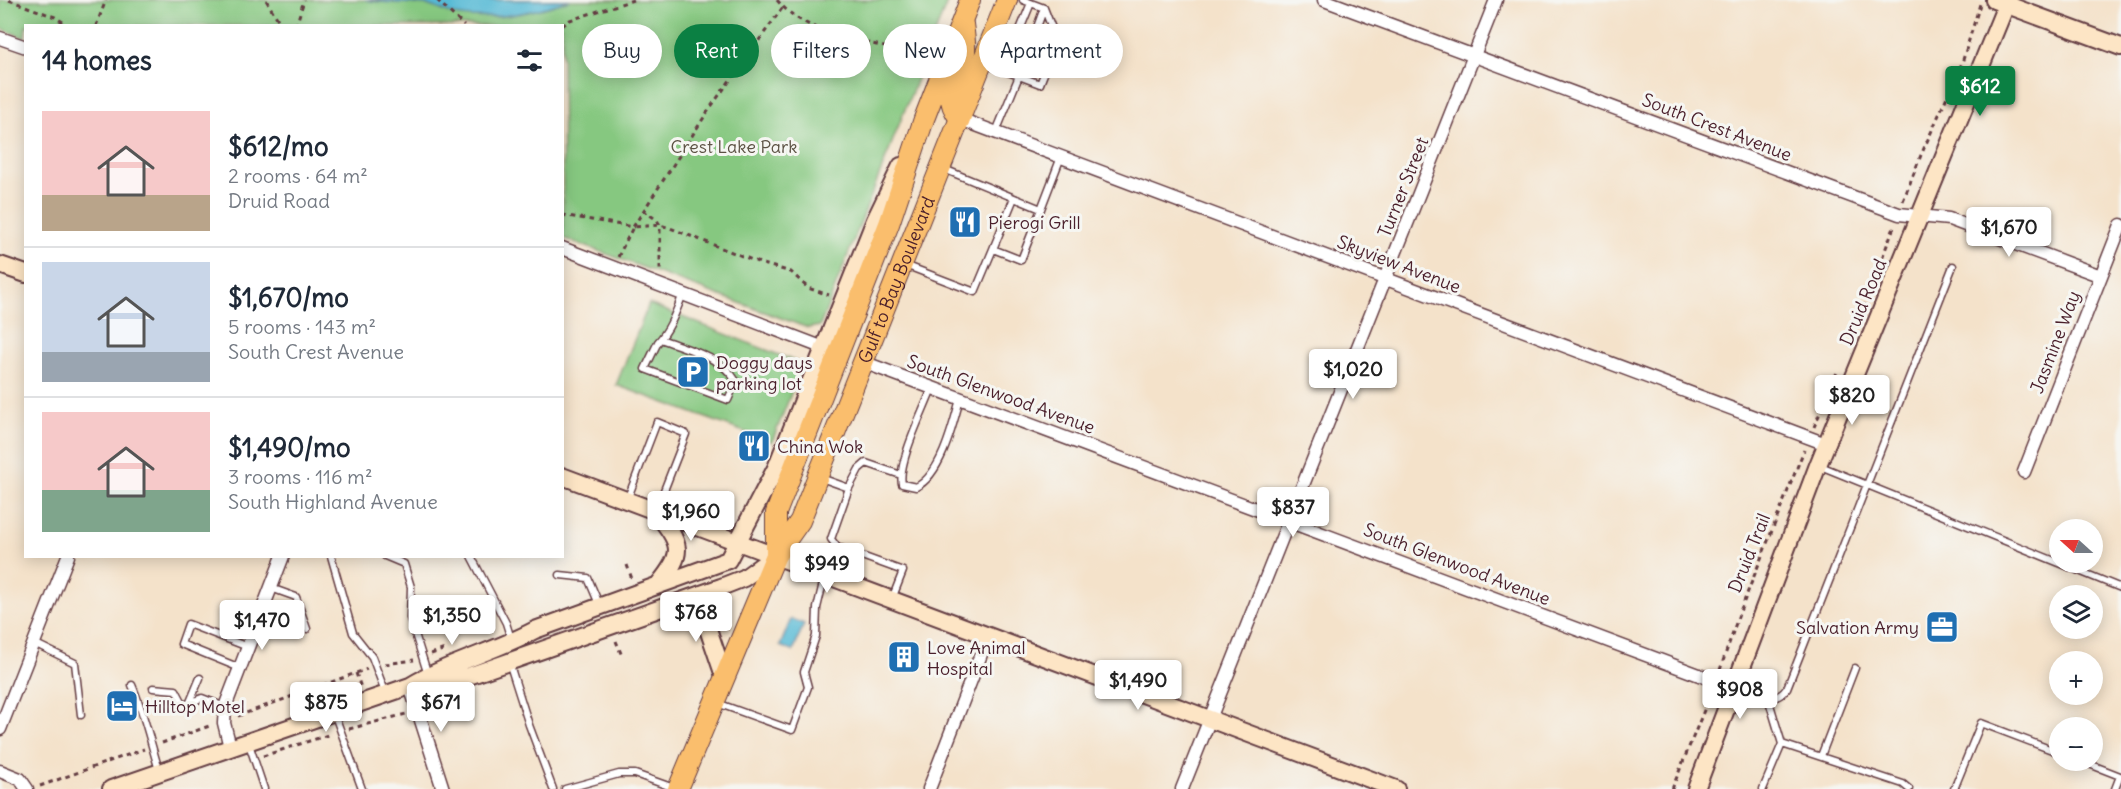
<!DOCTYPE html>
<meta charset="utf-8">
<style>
body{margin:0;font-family:Delius,sans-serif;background:#f2f2f3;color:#1f2937;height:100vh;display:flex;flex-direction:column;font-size:22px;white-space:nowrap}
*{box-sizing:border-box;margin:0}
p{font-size:20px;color:#747a83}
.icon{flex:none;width:33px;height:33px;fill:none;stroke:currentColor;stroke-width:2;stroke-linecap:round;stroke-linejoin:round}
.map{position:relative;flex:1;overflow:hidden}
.drawer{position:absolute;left:24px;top:24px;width:540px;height:534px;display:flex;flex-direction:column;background:#fff;border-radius:0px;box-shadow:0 3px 15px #0003}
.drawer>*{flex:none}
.top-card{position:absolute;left:582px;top:24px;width:570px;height:54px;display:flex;gap:12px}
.needle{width:39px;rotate:291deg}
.fabs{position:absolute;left:2049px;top:519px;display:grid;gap:12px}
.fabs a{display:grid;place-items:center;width:54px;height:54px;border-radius:50%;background:#fff;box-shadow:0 3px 15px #0003;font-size:30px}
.price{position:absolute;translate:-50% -51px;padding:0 14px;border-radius:6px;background:#fff;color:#222;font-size:20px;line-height:39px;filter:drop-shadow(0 2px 3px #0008)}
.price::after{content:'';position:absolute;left:50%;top:36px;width:18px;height:14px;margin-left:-9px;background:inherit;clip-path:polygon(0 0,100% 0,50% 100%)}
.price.selected{background:#0b8043;color:#fff}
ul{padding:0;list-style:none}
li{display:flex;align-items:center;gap:18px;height:150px;padding:0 18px}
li+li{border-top:2px solid #e0e1e3}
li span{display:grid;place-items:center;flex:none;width:168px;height:120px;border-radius:0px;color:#555}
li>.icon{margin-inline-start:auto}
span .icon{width:72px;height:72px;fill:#fffc;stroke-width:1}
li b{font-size:26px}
h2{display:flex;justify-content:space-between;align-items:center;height:72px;padding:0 18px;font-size:26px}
.tag{padding:0 21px;border-radius:27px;background:#fff;box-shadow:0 3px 15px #0003;font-size:21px;line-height:54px}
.tag.selected{background:#0b8043;color:#fff}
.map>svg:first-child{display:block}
</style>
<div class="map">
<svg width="2121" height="789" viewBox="0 0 2121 789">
<rect width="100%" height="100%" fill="#f6f6f2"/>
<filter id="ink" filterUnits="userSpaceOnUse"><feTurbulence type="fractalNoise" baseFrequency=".0167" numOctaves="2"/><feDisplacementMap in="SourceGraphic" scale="12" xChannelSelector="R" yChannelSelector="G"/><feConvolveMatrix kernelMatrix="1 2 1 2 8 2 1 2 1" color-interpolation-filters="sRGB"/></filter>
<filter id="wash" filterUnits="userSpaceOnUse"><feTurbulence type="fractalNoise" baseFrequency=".008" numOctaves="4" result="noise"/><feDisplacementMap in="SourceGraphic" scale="24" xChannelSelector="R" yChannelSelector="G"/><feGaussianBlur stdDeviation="1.35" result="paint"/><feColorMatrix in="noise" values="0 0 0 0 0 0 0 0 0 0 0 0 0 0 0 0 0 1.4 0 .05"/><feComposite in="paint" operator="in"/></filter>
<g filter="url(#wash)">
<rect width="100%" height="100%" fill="#f4e2ca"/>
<!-- green -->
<path fill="#86c880" stroke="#687456" stroke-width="1.5" d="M0,0H948L820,326L808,328L563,238L562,26H26L25,38L0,28Z
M649,304L797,362L798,376L772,442L616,385Z"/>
<!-- water -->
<path fill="#57bad5" stroke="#506c80" stroke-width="1.5" d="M365,0H570C535,12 488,23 451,14C442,11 434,6 425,5C405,2 385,4 365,0Z
M791,619L804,624L793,651L780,646Z"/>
</g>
<g filter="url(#ink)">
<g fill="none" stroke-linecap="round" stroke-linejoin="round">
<!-- lane casing -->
<g stroke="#643c43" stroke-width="9">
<path id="lane" d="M1023,0L1044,8L1033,38
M1019,32L1031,3
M1027,56L1019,76L1040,84L1057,41L1044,8
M985,64L1019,76L996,132
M1004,71L1012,50
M944,169L1041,209L1061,157
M993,249L1014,198
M905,265L975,292L993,249L1021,260L1041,209
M661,339C686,349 721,356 736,381L728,400L645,369L658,342C671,328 676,311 683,294
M685,384L696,353
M932,388C924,410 897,463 902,484L916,487C941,475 953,425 960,399
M1818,465L2121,588
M821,478L849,488L831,539L837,547L903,571L892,599
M849,488L859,469L866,463L901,475
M627,500L657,422L686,434L656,511
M331,556L353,633L372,657L386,694
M385,556L404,564L411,587L410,618L428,675
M471,556L506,623L511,639
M560,575L588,578L599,604
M271,588L296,597L307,629
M34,643L75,663L81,715
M509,662L529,725L553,789
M240,668L181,644L188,624L248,647
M132,685C144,713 150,741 159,770
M153,688L176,690L184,705L202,698L225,707
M1734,688C1754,695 1773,708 1787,688L1953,266
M1769,701L1782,744L1903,784L1909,789
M190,702L200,678
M717,703L792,730L808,687L804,672L816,636L817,608L825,575
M334,713L362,789
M249,744L264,789
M1821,756L1855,668
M2079,760L2120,776L2115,789
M565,789L619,774H635L674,788
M1763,789L1782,744
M1954,789L1981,723L2060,753"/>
</g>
<!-- street casing -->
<g stroke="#643c43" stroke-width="15">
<path id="street" d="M1324,0L1899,214L1949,219L2101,276
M0,38L26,47
M960,119L1826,444
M562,248L824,348
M863,362L1734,688
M2024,472L2121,225
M410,686L443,789
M0,729L68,556
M230,747L224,723L225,707L283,556
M0,771L20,779L27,789
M929,789L988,636
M1182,789L1496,0"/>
</g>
<!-- secondary casing -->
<g stroke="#643c43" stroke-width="20">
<path id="secondary" d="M1994,0L2121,47
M0,265L26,274
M562,476L1396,789
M656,512C681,545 686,551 658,585
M670,605L686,609L705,620L724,676
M411,686L446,684L721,587L744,578L776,555
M111,789L410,686C450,662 494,652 535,630L728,560L776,468L875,220L901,166
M1696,789L1818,465L2008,0"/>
</g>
<!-- primary casing -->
<g stroke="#643c43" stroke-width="22">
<g id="primary">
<path d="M960,119C938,90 961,81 965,52C966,43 964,33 963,24"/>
<path d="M776,555V513L889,224L924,119L970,0"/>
<path id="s1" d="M678,789L776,555L800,521L1007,0"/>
</g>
</g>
<!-- path -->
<path stroke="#643c43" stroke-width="3" stroke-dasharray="4.5 4.5" stroke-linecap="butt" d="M9,0L55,17L69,26
M266,0L282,26
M437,0L464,26
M777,0C804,33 849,37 888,48C901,52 914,57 928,62
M96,26L106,0
M296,26L304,0
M562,26L570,20L633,0
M1903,201L1921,155L1962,63L1980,4
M643,210L657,220L660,225V271
M562,215L633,227L710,108L783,7
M618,257L633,227L660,225L670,228L760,263L791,272L808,288L829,295
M1860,316L1895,224
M1814,427L1838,370
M627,565L632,579
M616,641L622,656
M431,654L448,648
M385,664L414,660
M1720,670L1739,614L1804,450
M356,673L361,688
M238,716L367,669
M349,729L406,714
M162,743L212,725
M263,756L331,734
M40,786L144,749
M1672,789L1711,693"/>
<!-- lane -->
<use href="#lane" stroke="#fff" stroke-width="6"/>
<!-- street -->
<use href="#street" stroke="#fff" stroke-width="12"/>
<!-- secondary -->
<use href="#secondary" stroke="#fde5c5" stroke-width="16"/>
<!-- primary -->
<use href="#primary" stroke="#fabe6d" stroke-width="20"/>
</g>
</g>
<!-- icons -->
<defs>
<g id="restaurant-square" transform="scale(1.725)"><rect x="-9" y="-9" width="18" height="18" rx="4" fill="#1f6fb2" stroke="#f6f6f2"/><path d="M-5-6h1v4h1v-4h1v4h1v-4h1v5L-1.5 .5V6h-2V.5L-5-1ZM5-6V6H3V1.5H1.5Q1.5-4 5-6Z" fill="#fff"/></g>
<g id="parking-square" transform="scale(1.725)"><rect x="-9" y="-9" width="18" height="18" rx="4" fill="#1f6fb2" stroke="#f6f6f2"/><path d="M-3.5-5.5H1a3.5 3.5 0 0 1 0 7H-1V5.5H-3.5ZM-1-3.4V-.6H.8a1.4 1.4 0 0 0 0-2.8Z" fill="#fff"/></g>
<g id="office-square" transform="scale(1.725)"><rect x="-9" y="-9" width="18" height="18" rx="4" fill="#1f6fb2" stroke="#f6f6f2"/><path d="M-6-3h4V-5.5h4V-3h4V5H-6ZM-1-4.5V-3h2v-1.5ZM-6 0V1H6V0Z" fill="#fff"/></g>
<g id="building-square" transform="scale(1.725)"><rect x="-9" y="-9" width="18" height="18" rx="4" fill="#1f6fb2" stroke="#f6f6f2"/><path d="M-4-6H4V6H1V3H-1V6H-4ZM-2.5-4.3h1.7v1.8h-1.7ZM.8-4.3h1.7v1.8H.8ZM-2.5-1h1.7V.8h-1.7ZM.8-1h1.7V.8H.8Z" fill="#fff"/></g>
<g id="hotel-square" transform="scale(1.725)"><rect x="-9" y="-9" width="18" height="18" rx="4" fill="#1f6fb2" stroke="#f6f6f2"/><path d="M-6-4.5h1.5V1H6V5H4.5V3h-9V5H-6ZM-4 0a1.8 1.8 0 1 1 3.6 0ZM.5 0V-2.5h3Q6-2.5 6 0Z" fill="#fff"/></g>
</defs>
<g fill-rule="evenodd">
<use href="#restaurant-square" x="965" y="222"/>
<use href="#parking-square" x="693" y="372"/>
<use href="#restaurant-square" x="754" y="446"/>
<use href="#office-square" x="1942" y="627"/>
<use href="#building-square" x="904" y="657"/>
<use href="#hotel-square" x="122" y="706"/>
</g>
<g text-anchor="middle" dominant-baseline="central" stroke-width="6" stroke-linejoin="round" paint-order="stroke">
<!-- street labels -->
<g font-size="18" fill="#4a1f2b" stroke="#f6f6f2">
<text transform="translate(1717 127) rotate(21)">South Crest Avenue</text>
<text transform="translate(1403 187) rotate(-68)">Turner Street</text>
<text transform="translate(1399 264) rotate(21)">Skyview Avenue</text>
<text stroke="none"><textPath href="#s1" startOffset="555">Gulf to Bay Boulevard</textPath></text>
<text transform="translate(1863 302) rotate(-67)">Druid Road</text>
<text transform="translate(2055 342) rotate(-69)">Jasmine Way</text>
<text transform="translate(1001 394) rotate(20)">South Glenwood Avenue</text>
<text transform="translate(1749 553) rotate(-68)">Druid Trail</text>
<text transform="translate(1457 564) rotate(21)">South Glenwood Avenue</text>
</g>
<!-- park labels -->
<g font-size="18" fill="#5c5244" stroke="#f6f6f2">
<text x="734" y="146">Crest Lake Park</text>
</g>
<!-- poi labels -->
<g font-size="18" fill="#4a1f2b" stroke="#f6f6f2" text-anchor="start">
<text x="988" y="222">Pierogi Grill</text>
<text x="716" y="362">Doggy days<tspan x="716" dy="21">parking lot</tspan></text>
<text x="777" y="446">China Wok</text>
<text x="1919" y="627" text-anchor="end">Salvation Army</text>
<text x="927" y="647">Love Animal<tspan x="927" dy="21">Hospital</tspan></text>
<text x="145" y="706">Hilltop Motel</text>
</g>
</g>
</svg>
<div class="fabs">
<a><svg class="needle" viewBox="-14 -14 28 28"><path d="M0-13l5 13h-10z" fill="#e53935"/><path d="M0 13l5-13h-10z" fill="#747a83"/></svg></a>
<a><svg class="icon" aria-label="layers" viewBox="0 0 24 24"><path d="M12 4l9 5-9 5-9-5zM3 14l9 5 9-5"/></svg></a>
<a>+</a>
<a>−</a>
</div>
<b class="price selected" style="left:1980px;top:117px">$612</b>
<b class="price" style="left:2009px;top:258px">$1,670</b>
<b class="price" style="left:1353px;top:400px">$1,020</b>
<b class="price" style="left:1852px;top:426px">$820</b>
<b class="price" style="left:1293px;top:538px">$837</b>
<b class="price" style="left:691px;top:542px">$1,960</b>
<b class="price" style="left:827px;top:594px">$949</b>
<b class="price" style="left:696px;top:643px">$768</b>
<b class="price" style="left:452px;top:646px">$1,350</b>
<b class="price" style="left:262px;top:651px">$1,470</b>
<b class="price" style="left:1138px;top:711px">$1,490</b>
<b class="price" style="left:1740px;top:720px">$908</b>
<b class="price" style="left:326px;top:733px">$875</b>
<b class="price" style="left:441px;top:733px">$671</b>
<div class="top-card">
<a class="tag">Buy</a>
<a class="tag selected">Rent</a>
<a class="tag">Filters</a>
<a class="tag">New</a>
<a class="tag">Apartment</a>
</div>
<section class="drawer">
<h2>14 homes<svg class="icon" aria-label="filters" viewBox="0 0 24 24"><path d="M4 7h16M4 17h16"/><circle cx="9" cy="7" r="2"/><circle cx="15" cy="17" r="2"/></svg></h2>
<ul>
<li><span style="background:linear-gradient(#f6c9c9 70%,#b9a48a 0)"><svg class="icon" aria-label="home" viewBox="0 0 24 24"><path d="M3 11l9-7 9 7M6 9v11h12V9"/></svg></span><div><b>$612/mo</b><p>2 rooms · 64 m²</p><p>Druid Road</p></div></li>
<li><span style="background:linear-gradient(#c9d6e8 75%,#9aa5b1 0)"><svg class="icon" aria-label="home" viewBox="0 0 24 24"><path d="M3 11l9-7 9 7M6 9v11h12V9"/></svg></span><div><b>$1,670/mo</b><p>5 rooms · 143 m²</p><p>South Crest Avenue</p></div></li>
<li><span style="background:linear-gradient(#f6c9c9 65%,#7fa58c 0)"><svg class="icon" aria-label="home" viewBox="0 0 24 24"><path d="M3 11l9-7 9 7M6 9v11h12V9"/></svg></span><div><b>$1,490/mo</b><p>3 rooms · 116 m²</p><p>South Highland Avenue</p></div></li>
</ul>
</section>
</div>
